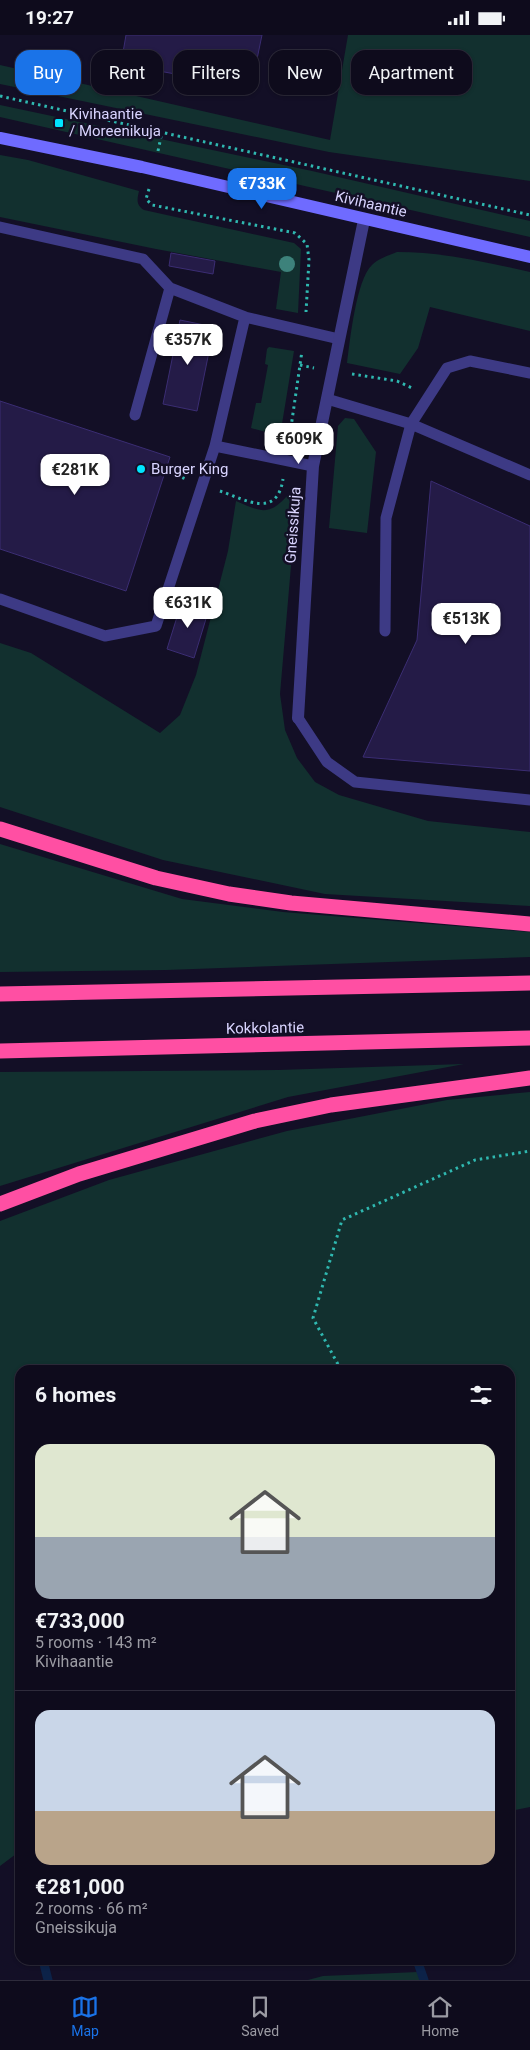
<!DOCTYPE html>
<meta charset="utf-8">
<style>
body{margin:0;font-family:Roboto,sans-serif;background:#171425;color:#f1f3f6;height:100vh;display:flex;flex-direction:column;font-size:19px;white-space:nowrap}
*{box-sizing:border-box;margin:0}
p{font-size:16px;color:#9b9ba3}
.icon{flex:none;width:28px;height:28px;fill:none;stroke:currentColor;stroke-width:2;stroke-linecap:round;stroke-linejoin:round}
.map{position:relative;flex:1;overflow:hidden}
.panel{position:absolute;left:15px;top:1330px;width:500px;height:600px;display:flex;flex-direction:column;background:#0e0b1c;border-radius:15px;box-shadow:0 1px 4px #0004,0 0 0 1px #2e2b3b}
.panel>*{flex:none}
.guide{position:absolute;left:15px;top:15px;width:500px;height:45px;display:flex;gap:10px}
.price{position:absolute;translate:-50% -42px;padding:0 11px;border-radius:10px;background:#fff;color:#222;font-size:16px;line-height:32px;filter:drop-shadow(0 1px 2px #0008)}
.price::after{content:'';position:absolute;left:50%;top:30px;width:15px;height:11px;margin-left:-8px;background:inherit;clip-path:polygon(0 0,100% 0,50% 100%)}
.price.on{background:#1a73e8;color:#fff}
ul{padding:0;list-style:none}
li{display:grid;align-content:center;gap:10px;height:265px;padding:0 20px}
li+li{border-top:1px solid #2e2b3b}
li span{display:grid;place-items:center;height:155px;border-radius:15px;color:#555}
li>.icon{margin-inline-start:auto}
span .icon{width:90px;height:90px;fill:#fffc;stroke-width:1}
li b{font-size:21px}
h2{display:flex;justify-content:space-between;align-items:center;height:60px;padding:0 20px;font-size:21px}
.chip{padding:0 18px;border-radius:15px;background:#0e0b1c;box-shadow:0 1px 4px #0004,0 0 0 1px #2e2b3b;font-size:18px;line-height:45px}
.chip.on{background:#1a73e8;color:#fff}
.status{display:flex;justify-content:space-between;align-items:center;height:35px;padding:0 25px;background:#0e0b1c;direction:ltr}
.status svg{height:14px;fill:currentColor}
.tab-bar{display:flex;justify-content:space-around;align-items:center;height:70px;border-top:1px solid #2e2b3b;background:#0e0b1c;font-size:14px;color:#9b9ba3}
.tab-bar a{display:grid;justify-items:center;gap:2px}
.tab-bar .on{color:#1a73e8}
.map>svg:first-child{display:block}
</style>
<div class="status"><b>19:27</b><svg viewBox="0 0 49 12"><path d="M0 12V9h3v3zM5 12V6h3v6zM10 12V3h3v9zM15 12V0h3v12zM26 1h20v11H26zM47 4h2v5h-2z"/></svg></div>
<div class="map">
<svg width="530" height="1945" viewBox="0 0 530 1945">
<rect width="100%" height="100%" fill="#130f26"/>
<!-- green -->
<path fill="#12302f" d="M348,0H530V146L329,117L0,49V30L330,105Z
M0,70L312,136L530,186V202L0,82Z
M0,120L28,125L139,156C137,165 136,170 144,175L294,208L301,214L298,278L276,274L281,237L156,214L0,182Z
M397,217C443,217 485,227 530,237V296L430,272L418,313L400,339L347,328C350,306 356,245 372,230C379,223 388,221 397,217Z
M269,312L294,316L280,401L251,393L256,368H261L268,330L265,329L267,314Z
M345,383L354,384L376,417L367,498L329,493L338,391Z
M287,461H297L280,659L285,695L297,723L315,747L339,760L428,786L530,797V871L325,859L163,825L0,772V608L31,618L160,698L180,680L196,640L228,516L236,466C260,476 268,482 287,461Z
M0,809L182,864L283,877L530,897V922L166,935L0,937Z
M464,1029L288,1062L0,1151V1037L278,1035Z
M530,1057V1772L510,1776V1335H20V1816L0,1831V1186L109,1145L287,1096L447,1065Z
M418,1937L420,1945H308L323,1941Z"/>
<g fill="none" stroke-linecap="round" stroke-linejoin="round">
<!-- stream -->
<path stroke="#0c2248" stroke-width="9" d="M43,1925L48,1945
M417,1925L424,1945"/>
</g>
<!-- building -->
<path fill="#241b47" stroke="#3b2d73" d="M126,0H262L251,53L121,29Z
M171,218L215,226L213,239L169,231Z
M180,285L214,292L197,376L163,369Z
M0,366L170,422L126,556L0,514Z
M431,446L530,491V736L363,722L417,605Z
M182,566L209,574L194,623L167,614Z"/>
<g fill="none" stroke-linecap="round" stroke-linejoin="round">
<!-- path -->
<path stroke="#2fb8b0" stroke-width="3" stroke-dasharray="2.5 4" stroke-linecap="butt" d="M0,61L530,180
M158,116L162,97
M149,154L146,164L152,170L295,198L307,209L309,225L306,277
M300,330L314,333
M352,339L397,346L412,353
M289,406L302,316
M170,438L186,444
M220,456C246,465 277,484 283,444
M341,1335L313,1283L342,1185L475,1125L530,1116"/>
<!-- lane -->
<path stroke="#3d3a85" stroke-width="11" d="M0,192L143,224L170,253L245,282L215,411L313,431
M245,282L339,304
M327,364L411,389L530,440
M135,380L170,253
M0,564L105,601L156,591L215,411
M385,596L386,483L411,389L447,333L470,326L530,338
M298,683L327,727L355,747L530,765"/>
<!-- street -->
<path stroke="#3d3a85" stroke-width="12" d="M298,683L313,431L364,185"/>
<!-- secondary -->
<path stroke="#6f6bff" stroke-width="12" d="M0,103L142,132L530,222"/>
<!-- highway -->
<path stroke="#ff4fa3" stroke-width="15" d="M0,794L156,843L229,859L291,868L530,889
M0,959L530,948
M0,1016L530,1003
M0,1169L79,1139L255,1086L331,1070L530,1043"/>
</g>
<!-- trees -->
<circle fill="#3d827b" cx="287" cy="229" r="8"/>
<!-- markers -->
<g fill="#00e5ff" stroke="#130f26" stroke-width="2">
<rect x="54" y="83" width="10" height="10" rx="2.5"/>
<circle cx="141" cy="434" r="5"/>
</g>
<g text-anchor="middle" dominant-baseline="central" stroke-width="5" stroke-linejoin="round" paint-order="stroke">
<!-- poi labels -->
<g font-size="15" fill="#d9d4ff" stroke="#130f26" text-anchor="start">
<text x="69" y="79">Kivihaantie<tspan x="69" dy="17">/ Moreenikuja</tspan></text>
<text x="151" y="434">Burger King</text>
</g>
<!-- street labels -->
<g font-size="15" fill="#d9d4ff" stroke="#130f26">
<text transform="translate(371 169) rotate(13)">Kivihaantie</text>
<text transform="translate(293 490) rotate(-86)">Gneissikuja</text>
<text transform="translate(265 993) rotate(-1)">Kokkolantie</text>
</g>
</g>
</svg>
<b class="price on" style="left:262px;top:175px">€733K</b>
<b class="price" style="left:188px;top:331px">€357K</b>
<b class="price" style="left:299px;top:430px">€609K</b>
<b class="price" style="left:75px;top:461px">€281K</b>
<b class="price" style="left:188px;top:594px">€631K</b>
<b class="price" style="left:466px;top:610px">€513K</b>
<div class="guide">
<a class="chip on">Buy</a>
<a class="chip">Rent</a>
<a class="chip">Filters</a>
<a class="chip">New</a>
<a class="chip">Apartment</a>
</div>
<section class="panel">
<h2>6 homes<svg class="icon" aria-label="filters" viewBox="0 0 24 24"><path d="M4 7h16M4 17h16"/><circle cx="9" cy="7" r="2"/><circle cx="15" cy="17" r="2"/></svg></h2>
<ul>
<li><span style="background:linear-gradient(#dfe7d0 60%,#9aa5b1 0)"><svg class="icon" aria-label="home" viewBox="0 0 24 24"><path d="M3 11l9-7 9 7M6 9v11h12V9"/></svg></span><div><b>€733,000</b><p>5 rooms · 143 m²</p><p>Kivihaantie</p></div></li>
<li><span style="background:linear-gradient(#c9d6e8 65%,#b9a48a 0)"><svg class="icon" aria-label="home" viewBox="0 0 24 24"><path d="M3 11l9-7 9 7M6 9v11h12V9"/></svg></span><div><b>€281,000</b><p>2 rooms · 66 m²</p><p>Gneissikuja</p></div></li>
</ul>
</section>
</div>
<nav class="tab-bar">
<a class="on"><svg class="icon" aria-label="map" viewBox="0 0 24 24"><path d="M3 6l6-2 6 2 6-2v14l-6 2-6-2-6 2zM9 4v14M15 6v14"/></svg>Map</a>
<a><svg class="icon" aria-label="saved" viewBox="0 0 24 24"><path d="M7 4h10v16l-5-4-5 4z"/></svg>Saved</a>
<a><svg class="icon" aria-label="home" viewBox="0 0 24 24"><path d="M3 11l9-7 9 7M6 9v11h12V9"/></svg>Home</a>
</nav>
